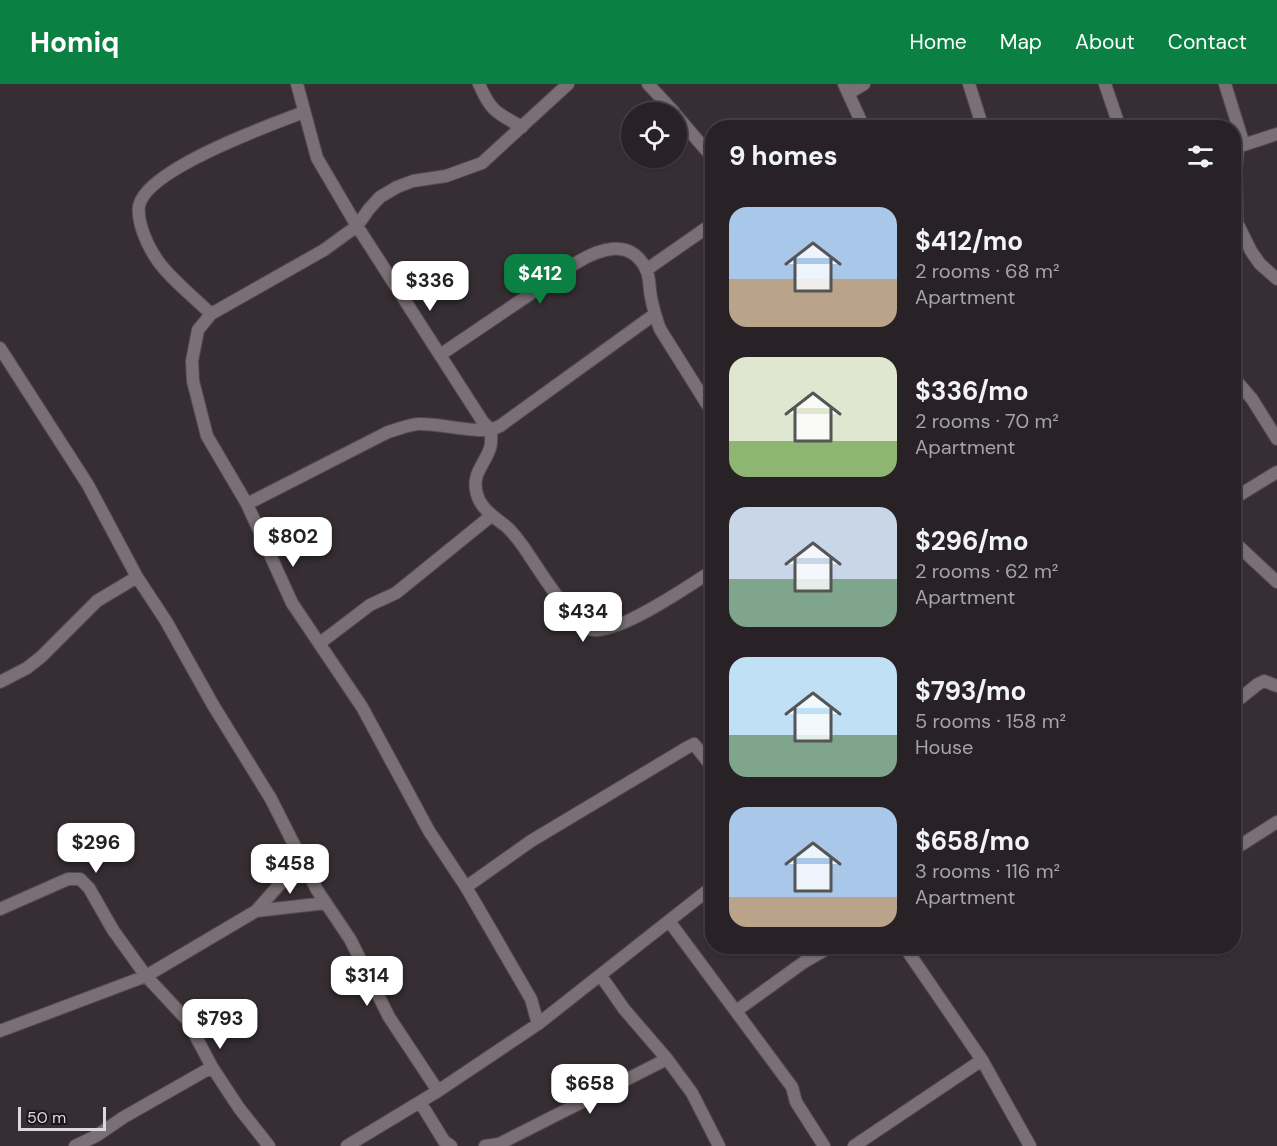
<!DOCTYPE html>
<meta charset="utf-8">
<style>
body{margin:0;font-family:"DM Sans",sans-serif;background:#302a2e;color:#f1f3f6;height:100vh;display:flex;flex-direction:column;font-size:22px;white-space:nowrap}
*{box-sizing:border-box;margin:0}
p{font-size:20px;color:#a5a4a7}
.icon{flex:none;width:33px;height:33px;fill:none;stroke:currentColor;stroke-width:2;stroke-linecap:round;stroke-linejoin:round}
.map{position:relative;flex:1;overflow:hidden}
.details{position:absolute;left:705px;top:36px;width:536px;height:834px;display:flex;flex-direction:column;background:#282226;border-radius:24px;box-shadow:0 2px 4px #0004,0 0 0 2px #443f43}
.details>*{flex:none}
.fabs{position:absolute;left:621px;top:18px;display:grid;gap:12px}
.fabs a{display:grid;place-items:center;width:66px;height:66px;border-radius:50%;background:#282226;box-shadow:0 2px 4px #0004,0 0 0 2px #443f43;font-size:30px}
.scale{position:absolute;left:18px;bottom:15px;width:88px;box-sizing:border-box;padding-left:6px;border:3px solid #ddd8db;border-top:0;font-size:16px;line-height:21px;white-space:nowrap;color:#ddd8db;-webkit-text-stroke:4px #1b171a;paint-order:stroke}
.price{position:absolute;translate:-50% -51px;padding:0 14px;border-radius:12px;background:#fff;color:#222;font-size:20px;line-height:39px;filter:drop-shadow(0 2px 3px #0008)}
.price::after{content:'';position:absolute;left:50%;top:36px;width:18px;height:14px;margin-left:-9px;background:inherit;clip-path:polygon(0 0,100% 0,50% 100%)}
.price.on{background:#0b8043;color:#fff}
ul{padding:0;list-style:none}
li{display:flex;align-items:center;gap:18px;height:150px;padding:0 24px}
li span{display:grid;place-items:center;flex:none;width:168px;height:120px;border-radius:18px;color:#555}
li>.icon{margin-inline-start:auto}
span .icon{width:72px;height:72px;fill:#fffc;stroke-width:1}
li b{font-size:26px}
h2{display:flex;justify-content:space-between;align-items:center;height:72px;padding:0 24px;font-size:26px}
header{display:flex;align-items:center;gap:36px;box-sizing:border-box;height:84px;padding:0 30px;background:#0b8043;color:#fff}
header strong{font-size:28px}
nav{display:flex;gap:33px;margin-inline-start:auto;font-size:21px}
.map>svg:first-child{display:block}
</style>
<header>
<strong>Homiq</strong>
<nav><a>Home</a><a>Map</a><a>About</a><a>Contact</a></nav>
</header>
<div class="map">
<svg width="1277" height="1062" viewBox="0 0 1277 1062">
<rect width="100%" height="100%" fill="#362e33"/>
<g fill="none" stroke-linecap="round" stroke-linejoin="round">
<!-- street casing -->
<g stroke="#534c51" stroke-width="14">
<path id="street" d="M297,0L317,74L357,142L369,125L380,113L397,103L413,97L446,92L482,79L568,0
M479,0C491,28 497,29 522,43
M648,0L674,28
M844,0L864,44
M969,0L983,44
M1105,0L1120,44
M1225,0L1244,61
M849,9L864,0
M676,31L712,73
M1237,63L1277,50
M1238,63L1236,86L1237,139L1251,167L1260,180L1277,195
M646,186L712,140
M211,230C196,215 166,191 156,174C147,161 137,138 139,122C146,85 270,41 304,28
M0,264L88,401L137,493L166,537L213,621L271,715L317,806L350,855L389,933L438,1007
M440,271L576,179C599,165 630,153 646,185C650,193 649,204 651,213C653,224 656,234 660,245L712,328
M1233,293L1252,315L1277,355
M1233,415L1277,388
M247,420L388,348C399,345 410,340 420,340C444,340 467,348 491,346C491,352 492,358 490,364C485,380 473,388 476,406C479,425 495,433 508,444C514,450 520,458 525,465C539,486 567,531 587,544C609,558 691,500 712,487
M1233,457L1277,498
M320,559L370,521L396,509L491,432
M0,598L27,584L41,573L97,517L137,493
M1233,620L1258,600L1264,597L1277,602
M1233,766L1277,738
M466,803L531,757L688,663L694,660L712,683
M0,825L68,795H80L89,804L113,846L146,892L187,936L212,983L239,1024L269,1062
M256,827L326,819
M669,837L792,1003L796,1018L824,1062
M904,862L982,976L1030,1062
M601,892L624,925L667,975L692,1009L719,1062
M736,927L804,878L832,862
M538,940L531,915L466,803L429,747L362,623L292,519L247,420L207,352L193,297L192,277L198,246L211,230L324,166L357,142L483,338L491,346L500,342L655,230
M0,947L146,892L256,827L302,775
M420,1018L444,1057L451,1062
M75,1062L96,1052L124,1033L212,983
M347,1062L438,1007L538,940L712,803
M485,1062L499,1060L667,975
M854,1062L982,976"/>
</g>
<!-- street -->
<use href="#street" stroke="#796f75" stroke-width="12"/>
</g>
</svg>
<div class="fabs">
<a><svg class="icon" aria-label="locate" viewBox="0 0 24 24"><circle cx="12" cy="12" r="6"/><path d="M12 2v4M12 18v4M2 12h4M18 12h4"/></svg></a>
</div>
<div class="scale">50 m</div>
<b class="price on" style="left:540px;top:221px">$412</b>
<b class="price" style="left:430px;top:228px">$336</b>
<b class="price" style="left:293px;top:484px">$802</b>
<b class="price" style="left:583px;top:559px">$434</b>
<b class="price" style="left:96px;top:790px">$296</b>
<b class="price" style="left:290px;top:811px">$458</b>
<b class="price" style="left:367px;top:923px">$314</b>
<b class="price" style="left:220px;top:966px">$793</b>
<b class="price" style="left:590px;top:1031px">$658</b>
<section class="details">
<h2>9 homes<svg class="icon" aria-label="filters" viewBox="0 0 24 24"><path d="M4 7h16M4 17h16"/><circle cx="9" cy="7" r="2"/><circle cx="15" cy="17" r="2"/></svg></h2>
<ul>
<li><span style="background:linear-gradient(#a9c7e8 60%,#b9a48a 0)"><svg class="icon" aria-label="home" viewBox="0 0 24 24"><path d="M3 11l9-7 9 7M6 9v11h12V9"/></svg></span><div><b>$412/mo</b><p>2 rooms · 68 m²</p><p>Apartment</p></div></li>
<li><span style="background:linear-gradient(#dfe7d0 70%,#8fb573 0)"><svg class="icon" aria-label="home" viewBox="0 0 24 24"><path d="M3 11l9-7 9 7M6 9v11h12V9"/></svg></span><div><b>$336/mo</b><p>2 rooms · 70 m²</p><p>Apartment</p></div></li>
<li><span style="background:linear-gradient(#c9d6e8 60%,#7fa58c 0)"><svg class="icon" aria-label="home" viewBox="0 0 24 24"><path d="M3 11l9-7 9 7M6 9v11h12V9"/></svg></span><div><b>$296/mo</b><p>2 rooms · 62 m²</p><p>Apartment</p></div></li>
<li><span style="background:linear-gradient(#bfe0f5 65%,#7fa58c 0)"><svg class="icon" aria-label="home" viewBox="0 0 24 24"><path d="M3 11l9-7 9 7M6 9v11h12V9"/></svg></span><div><b>$793/mo</b><p>5 rooms · 158 m²</p><p>House</p></div></li>
<li><span style="background:linear-gradient(#a9c7e8 75%,#b9a48a 0)"><svg class="icon" aria-label="home" viewBox="0 0 24 24"><path d="M3 11l9-7 9 7M6 9v11h12V9"/></svg></span><div><b>$658/mo</b><p>3 rooms · 116 m²</p><p>Apartment</p></div></li>
</ul>
</section>
</div>
